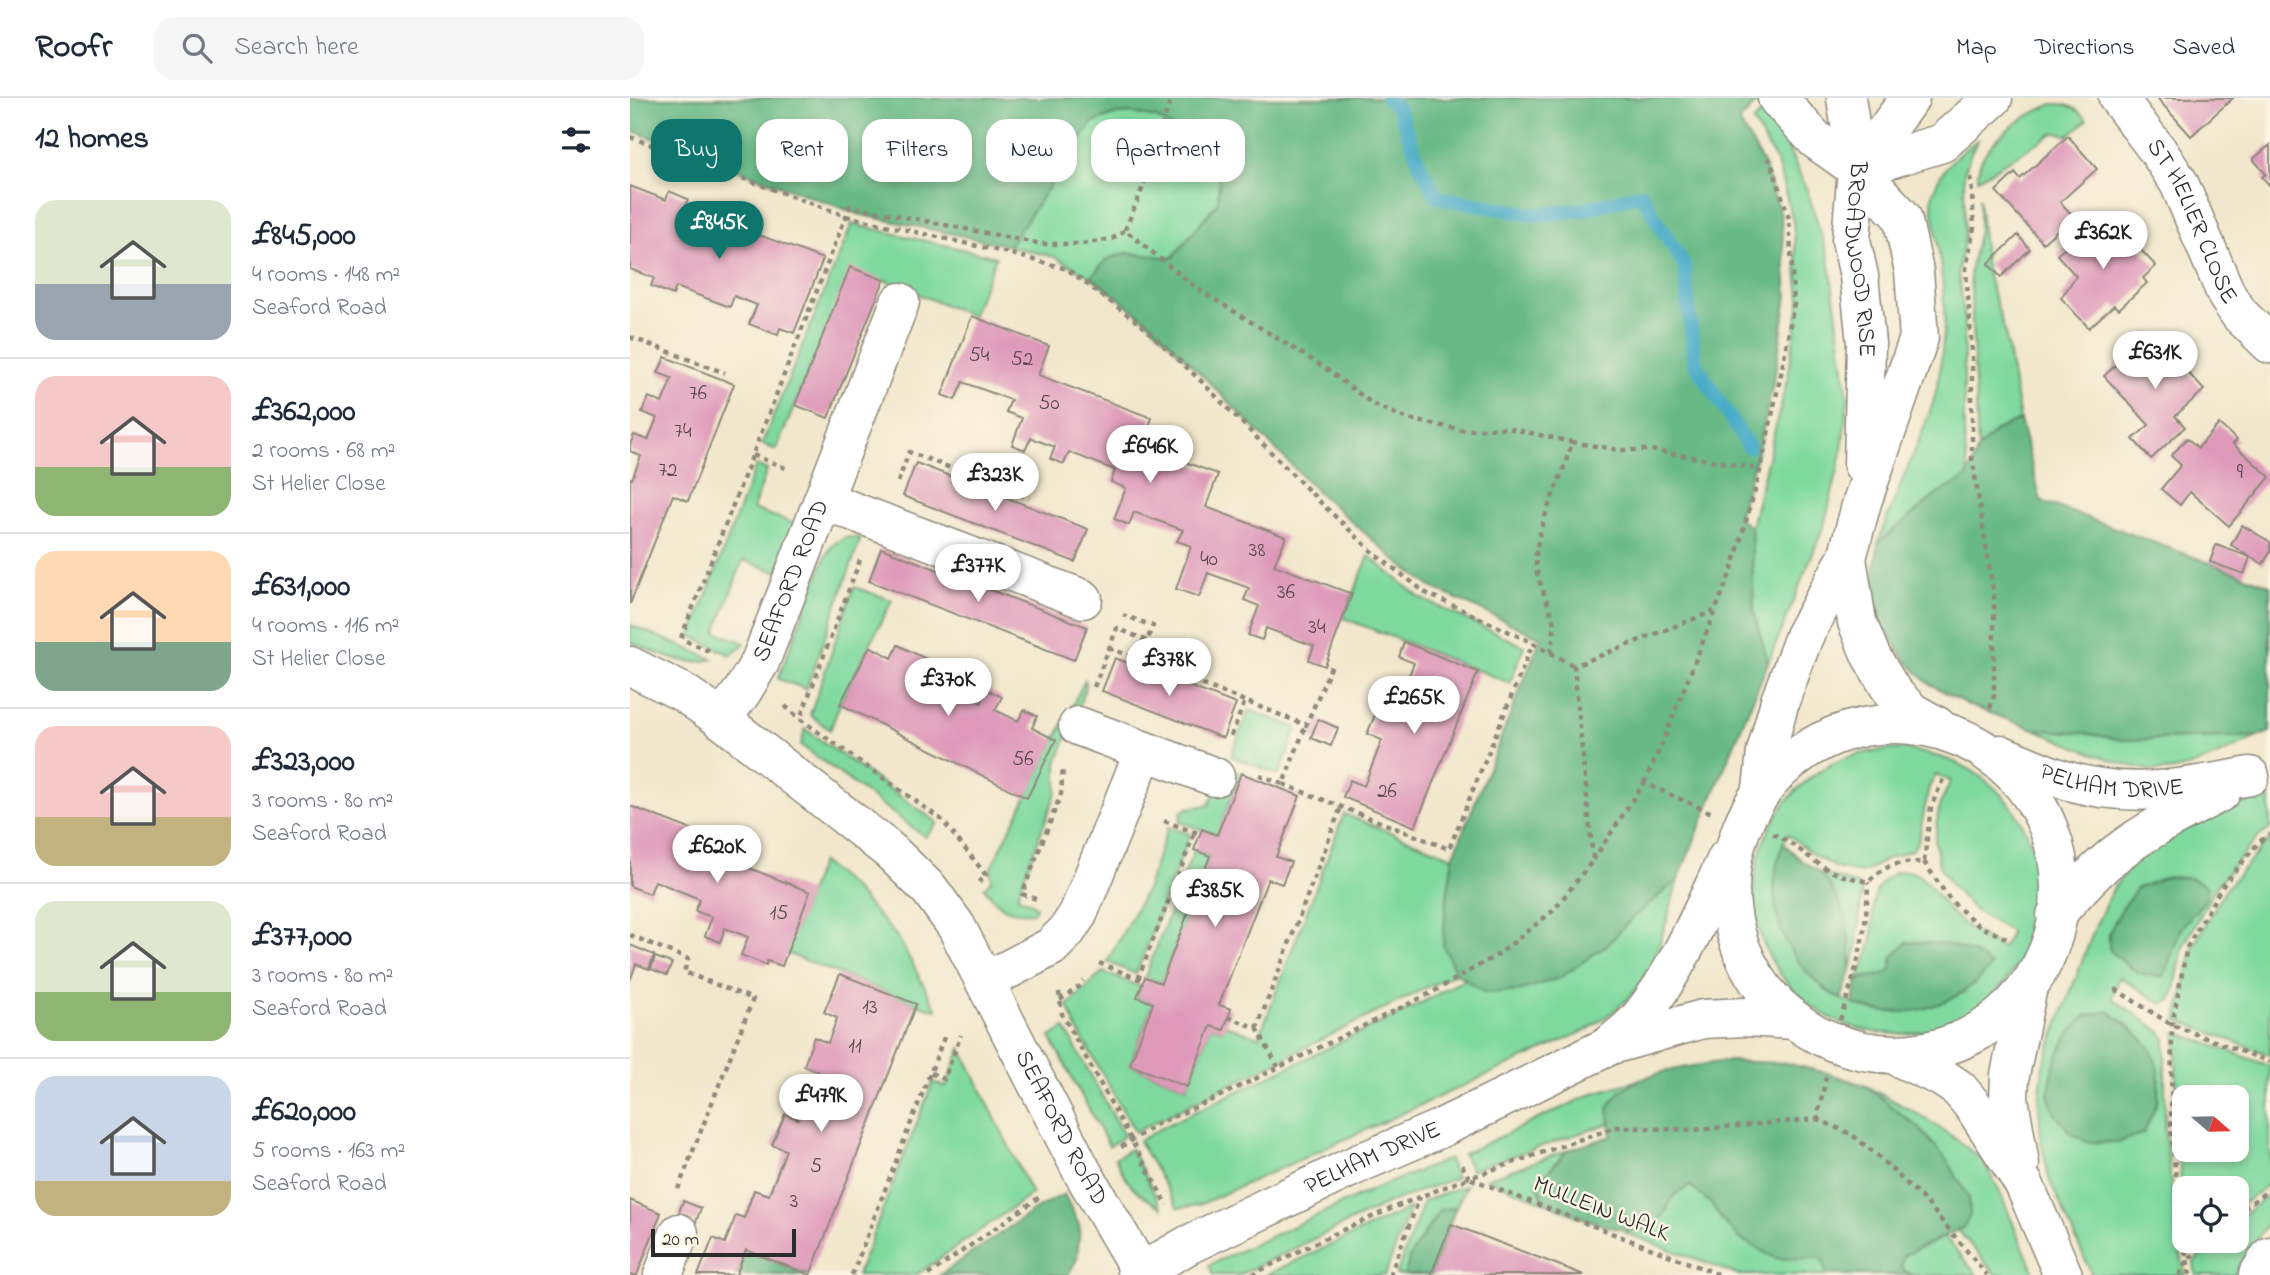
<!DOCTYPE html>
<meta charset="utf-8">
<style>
body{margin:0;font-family:"Indie Flower",sans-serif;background:#f6f6f7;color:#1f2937;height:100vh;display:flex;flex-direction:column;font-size:26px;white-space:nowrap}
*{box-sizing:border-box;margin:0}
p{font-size:23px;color:#747a83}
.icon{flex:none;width:38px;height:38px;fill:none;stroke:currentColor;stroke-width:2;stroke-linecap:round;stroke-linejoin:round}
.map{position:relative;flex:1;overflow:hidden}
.sheet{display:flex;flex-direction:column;background:#fff;width:630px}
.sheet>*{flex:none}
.top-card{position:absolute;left:21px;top:21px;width:665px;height:63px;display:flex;gap:14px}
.needle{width:46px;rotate:110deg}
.controls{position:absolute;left:1542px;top:987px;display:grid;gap:14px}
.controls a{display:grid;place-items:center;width:77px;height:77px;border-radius:14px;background:#fff;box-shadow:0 4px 10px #0003;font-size:35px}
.scale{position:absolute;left:21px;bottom:18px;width:145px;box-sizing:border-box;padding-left:7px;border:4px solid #2b2b2b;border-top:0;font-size:19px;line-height:24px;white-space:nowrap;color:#2b2b2b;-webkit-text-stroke:5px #fcf5e5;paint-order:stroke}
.price{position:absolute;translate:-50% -60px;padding:0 16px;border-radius:24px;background:#fff;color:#222;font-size:23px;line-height:46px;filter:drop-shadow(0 2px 4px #0008)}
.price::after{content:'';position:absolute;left:50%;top:42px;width:21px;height:16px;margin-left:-10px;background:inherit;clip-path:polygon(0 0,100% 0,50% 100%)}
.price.current{background:#0f766e;color:#fff}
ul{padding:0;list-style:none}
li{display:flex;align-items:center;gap:21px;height:175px;padding:0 35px}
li+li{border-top:2px solid #e0e1e3}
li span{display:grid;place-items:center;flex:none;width:196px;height:140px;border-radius:21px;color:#555}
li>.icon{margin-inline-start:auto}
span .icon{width:84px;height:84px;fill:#fffc;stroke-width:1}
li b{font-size:30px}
h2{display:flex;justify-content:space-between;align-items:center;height:84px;padding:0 35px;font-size:30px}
.chip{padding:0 24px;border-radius:21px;background:#fff;box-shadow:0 4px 10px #0003;font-size:24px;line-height:63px}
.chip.current{background:#0f766e;color:#fff}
header{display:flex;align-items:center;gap:42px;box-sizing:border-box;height:98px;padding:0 35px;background:#fff;border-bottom:2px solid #e0e1e3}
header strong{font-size:33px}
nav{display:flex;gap:38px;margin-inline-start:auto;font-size:24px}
.search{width:490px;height:63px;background:#f6f6f7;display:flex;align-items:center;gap:18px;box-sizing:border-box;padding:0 24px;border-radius:21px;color:#747a83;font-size:26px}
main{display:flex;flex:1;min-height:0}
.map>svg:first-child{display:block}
</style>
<header>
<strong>Roofr</strong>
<div class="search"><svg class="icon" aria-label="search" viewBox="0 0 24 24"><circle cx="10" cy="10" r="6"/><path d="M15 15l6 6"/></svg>Search here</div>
<nav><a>Map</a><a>Directions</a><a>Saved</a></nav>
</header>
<main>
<section class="sheet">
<h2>12 homes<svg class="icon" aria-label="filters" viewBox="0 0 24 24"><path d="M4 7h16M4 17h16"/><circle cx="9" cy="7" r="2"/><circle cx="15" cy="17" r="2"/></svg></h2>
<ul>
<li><span style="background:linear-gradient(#dfe7d0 60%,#9aa5b1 0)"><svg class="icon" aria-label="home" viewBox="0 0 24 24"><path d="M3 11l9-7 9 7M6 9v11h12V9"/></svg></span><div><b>£845,000</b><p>4 rooms · 148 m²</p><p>Seaford Road</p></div></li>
<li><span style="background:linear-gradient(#f6c9c9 65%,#8fb573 0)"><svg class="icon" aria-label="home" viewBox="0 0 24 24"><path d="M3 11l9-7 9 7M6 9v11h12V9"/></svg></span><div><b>£362,000</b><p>2 rooms · 68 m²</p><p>St Helier Close</p></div></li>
<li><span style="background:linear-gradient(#ffd9b3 65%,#7fa58c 0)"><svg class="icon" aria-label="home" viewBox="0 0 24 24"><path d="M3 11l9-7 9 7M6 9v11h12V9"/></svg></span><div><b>£631,000</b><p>4 rooms · 116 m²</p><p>St Helier Close</p></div></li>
<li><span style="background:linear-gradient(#f6c9c9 65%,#c2b280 0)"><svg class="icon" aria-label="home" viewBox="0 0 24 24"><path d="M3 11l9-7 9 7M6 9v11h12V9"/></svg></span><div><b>£323,000</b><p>3 rooms · 80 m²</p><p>Seaford Road</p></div></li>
<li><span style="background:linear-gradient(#dfe7d0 65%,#8fb573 0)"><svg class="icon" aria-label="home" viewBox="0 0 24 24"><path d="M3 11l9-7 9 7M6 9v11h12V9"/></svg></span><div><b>£377,000</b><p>3 rooms · 80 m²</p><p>Seaford Road</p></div></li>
<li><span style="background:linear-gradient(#c9d6e8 75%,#c2b280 0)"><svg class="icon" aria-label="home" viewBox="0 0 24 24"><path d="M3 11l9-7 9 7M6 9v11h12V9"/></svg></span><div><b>£620,000</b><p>5 rooms · 163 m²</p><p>Seaford Road</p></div></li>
</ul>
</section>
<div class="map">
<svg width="1640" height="1177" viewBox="0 0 1640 1177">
<rect width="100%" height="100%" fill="#fcf5e5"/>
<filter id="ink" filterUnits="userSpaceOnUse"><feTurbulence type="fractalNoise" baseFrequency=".0143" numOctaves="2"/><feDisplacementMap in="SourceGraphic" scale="14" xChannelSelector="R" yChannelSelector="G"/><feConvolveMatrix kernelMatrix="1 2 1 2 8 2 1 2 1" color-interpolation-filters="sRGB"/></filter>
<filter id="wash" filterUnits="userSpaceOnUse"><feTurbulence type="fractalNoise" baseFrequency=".00686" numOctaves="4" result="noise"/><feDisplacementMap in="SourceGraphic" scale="28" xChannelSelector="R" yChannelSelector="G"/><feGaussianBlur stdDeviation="1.57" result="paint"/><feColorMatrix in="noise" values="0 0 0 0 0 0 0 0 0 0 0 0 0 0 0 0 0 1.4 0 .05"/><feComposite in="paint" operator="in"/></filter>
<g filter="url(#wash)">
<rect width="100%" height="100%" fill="#f2e7cc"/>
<!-- green -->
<path fill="#7fd99f" stroke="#558265" stroke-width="2" fill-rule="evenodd" d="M1423,6C1439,5 1447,10 1457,22L1438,38L1431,35H1424L1348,81C1346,47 1394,17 1423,6Z
M1134,12L1156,46L1177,92L1199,160L1218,301L1211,359L1194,428L1138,565L1124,514L1121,429L1158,278L1170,202L1163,123L1147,64L1123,24Z
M502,15L526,20L545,30L582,63L589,80L588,104L542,160L497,155L477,161L461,179L425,159L379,148L462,25L487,16Z
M1349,41L1341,54L1334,76L1335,139L1328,173L1334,223V336L1338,379L1306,397L1248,445C1264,397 1287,352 1303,305C1310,282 1312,254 1314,230C1316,199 1310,165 1306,134C1305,119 1299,107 1304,92C1312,68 1330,54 1349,41Z
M1349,99L1356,172L1375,234L1390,322L1368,331L1348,351L1340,174L1349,131Z
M222,126L366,159L342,218L254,182L179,273L146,352L132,346Z
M126,367L137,372L123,411L166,426L147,474L113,462L86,534L115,545L101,557L61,538Z
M216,439L231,440L176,591L148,581L195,460L202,447Z
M739,458L790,500L894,548L880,585L713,520Z
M224,489L262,502L210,606L200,632L180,617Z
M0,527L83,561C53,570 28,555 0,544Z
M455,582L456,589L427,665V692L387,798L402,805L406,809L404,814C377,816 371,811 354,790L362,782L360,772Z
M619,612L667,630L649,677L601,658Z
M175,631L308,725L295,739L171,647Z
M1404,631L1455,635L1493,642L1630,638C1602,650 1573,667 1544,672C1509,679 1438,645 1404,631Z
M1274,651C1298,656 1323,660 1344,674C1473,759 1391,962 1239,933C1200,926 1168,903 1146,870C1100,800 1129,704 1202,666C1225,654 1249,652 1274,651ZM1306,677L1321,683L1309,708L1305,744L1309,768L1321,787L1345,813L1380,833L1378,841L1372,850C1353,839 1333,829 1319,812C1304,796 1289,761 1261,777C1253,782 1247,788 1245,798C1241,811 1244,827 1242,841C1239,857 1232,872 1226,887L1232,880L1252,877L1260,873L1334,894C1281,921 1245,921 1193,891L1150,754L1158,736L1182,756L1207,770L1230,775L1239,772L1256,761L1282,752L1288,744L1299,689Z
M596,669L611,675L587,737L550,724L551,714L558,710L579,707Z
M1640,694V731L1628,739L1587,787L1553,849L1544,896L1540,903L1532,906L1490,879L1482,900L1531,934L1535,941V1031L1546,1132L1555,1177H1462L1419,1081L1411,1042L1409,1005L1413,968L1426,932L1466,827L1484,789L1507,761L1536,740ZM1561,780L1578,790L1575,802L1551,829L1534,878ZM1528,1002L1514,1035C1472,1050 1455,1051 1425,1016Z
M714,716L823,759L816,806L813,847L826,875L505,1034L445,927L438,907L473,874L511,889L507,899L523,905L500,967L557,989L581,928L593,932L595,927L629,939Z
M538,729L560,736L506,876L477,864L517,790Z
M1640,742V957L1547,922L1562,851L1594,793L1634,747Z
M564,752L580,758L531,885L515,879Z
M191,764L222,789L269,841L307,912L286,906L156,855Z
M1191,775L1228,787L1232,793L1227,848L1221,873C1220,834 1215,806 1191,775Z
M1048,782C1037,819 1029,864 1004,894C991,910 974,920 957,932L569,1107L548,1110L509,1043L531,1030L782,910L835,881L856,895L888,893L977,847L1002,820Z
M435,930L494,1038L479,1048L420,939Z
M1546,934L1640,968V1085L1607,1111L1606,1090H1554V1113L1547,1041ZM1606,999V1052H1554V999Z
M331,950L402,1096L286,1177H227L303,984L316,989Z
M1012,981C991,993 977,998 980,1025L841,1072L833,1056L964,995Z
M1236,988L1290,1017L1323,1039L1352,1062L1367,1088L1405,1177H1366L1328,1132L1334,1129Z
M501,1051L532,1110C505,1094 498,1088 485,1060Z
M938,1052L907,1085L914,1104L856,1081Z
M819,1061L826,1080L763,1103L609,1177H583L579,1167L746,1090Z
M836,1087L826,1109L810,1112C795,1133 782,1152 775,1177H766L794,1103Z
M1061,1088L1082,1107L1092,1122L1175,1159L1192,1160L1197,1177H1108L993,1134L1015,1132L1030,1121L1043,1095Z
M1640,1096V1121L1604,1177H1566L1564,1164L1583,1143H1606L1607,1122Z
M780,1110L755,1177H636Z
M1315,1139L1347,1177H1281L1271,1170L1274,1157Z"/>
<!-- forest -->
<path fill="#67b986" stroke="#497258" stroke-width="2" d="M0,0H1123L1128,4L1109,23L1133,65L1151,118L1157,198L1145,276L1130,344L1108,420L1121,429L1124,514L1138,565L1048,782L1002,820L977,847L930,880L888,893L855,895L826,875L813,847L816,806L823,759L911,540L801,489L770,466L688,394L519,224L461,179L477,161L497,155L542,160L588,104L589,80L582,63L545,30L526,20L502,15L486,16L462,25L379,148L228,116L0,32Z
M1390,322L1411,403L1640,487V634L1630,638L1493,642L1455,635L1404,631L1338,607L1298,585L1277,564L1252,526L1245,502L1244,474L1248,445L1306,397L1337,379L1348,351L1368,331Z
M1153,745L1172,763L1191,775L1200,787L1215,816L1220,846L1221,873L1211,901C1154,868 1130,808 1153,745Z
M1536,779L1561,780L1578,789L1575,802L1551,830L1534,878C1507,879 1498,869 1479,851V835L1490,814L1507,790Z
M1277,844C1309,844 1337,846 1361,868C1335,901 1291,919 1249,913C1241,912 1232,909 1223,906L1226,887L1232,880L1252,877L1260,873L1263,858Z
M1478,913L1499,928L1520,949L1529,972L1528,1002L1514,1035L1490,1044H1457L1440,1034L1425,1016L1418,997L1424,967L1436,940L1455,918Z
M1096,963L1155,965L1197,975L1236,988L1289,1030L1317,1062L1339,1100L1340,1117L1334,1129L1274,1157L1271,1170L1281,1177H1197L1192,1160L1147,1161L1110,1141L1092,1122L1082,1107L1061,1088C1032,1100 1046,1104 1030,1122C1005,1149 943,1115 914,1104L907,1085L938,1052L982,1038L978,1010C982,1004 986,997 991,993C1018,972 1064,968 1096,963Z
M434,1096L450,1129L447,1161L438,1177H310L407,1110Z
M826,1109L801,1177H775L780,1158L810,1112Z
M116,1152L178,1177H106Z"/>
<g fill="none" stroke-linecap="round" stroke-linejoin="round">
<!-- stream -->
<path stroke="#47abc7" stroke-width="14" d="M757,0L768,10L790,67L807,99L905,117L951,112L1011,96L1054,167L1065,265L1119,349"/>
</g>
<g id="blocks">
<!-- building -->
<path fill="#de99b9" d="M1527,0H1603L1561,38Z
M1438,38L1467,71L1430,104L1443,118L1413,145L1366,93L1385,75L1390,81Z
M1640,47V88L1632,79L1636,76L1623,61Z
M0,88L36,102L39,93L58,101L55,109L193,161L164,235L150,230L148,237L119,226L127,207L104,198L100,209L46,189L43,197L21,188L24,180L0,171Z
M1470,117L1490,138L1494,134L1526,168L1513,180L1517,185L1489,211L1484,207L1459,230L1431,200L1446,178L1427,157Z
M1388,137L1400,151L1371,179L1358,166Z
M220,169L254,182L198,320L165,307Z
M342,218L419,248L408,277L522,320L511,348L588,376L576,409L656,439L644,467L722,496L695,568L679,562L684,548L636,530L632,542L618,537L629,508L614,502L619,490L578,475L569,499L546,491L561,448L547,443L553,432L504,414L499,427L484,421L496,390L481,384L485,372L439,354L434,366L420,361L425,349L401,340L395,352L382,347L392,320L376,314L381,302L333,284L325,302L312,297Z
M1521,234L1574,292L1545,318L1555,329L1521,361L1503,341L1519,327L1474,278Z
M35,259L104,286L58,403L43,397L0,506V380L2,381L11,358L0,353V347L4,337L18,342L27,320L12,314L19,299L32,305L42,280L28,275Z
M1589,326L1607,342L1603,346L1640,379L1599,428L1560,394L1550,407L1531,391L1551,367L1541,358L1557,340L1568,350Z
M286,365L458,431L445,464L273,398Z
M1612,427L1640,444V454L1633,466L1601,447Z
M1586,447L1620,459L1614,476L1580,464Z
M251,450L457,529L444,562L239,483Z
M774,544L848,574L785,729L713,699L720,682L734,688L752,642L737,636L750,605L765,611L784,565L769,559Z
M268,547L336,581L329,594L351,605L358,592L372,599L365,612L388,623L394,612L407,618L402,630L426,642L397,700L210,606L240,548L262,560Z
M485,560L606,606L593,640L472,593Z
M688,621L708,630L701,648L681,640Z
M611,675L670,698L646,759L661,764L652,786L638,781L589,907L601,911L594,932L581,928L557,989L500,967L523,905L507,899L515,879L531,885L580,758L564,752L572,731L587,737Z
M0,708L109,750L104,764L180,794L152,868L137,863L136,867L111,857L118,839L95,830L90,844L75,838L82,819L65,813L70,801L25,783L20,796L0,788Z
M0,847L24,857L19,871L6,866L0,883Z
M25,859L42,865L37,877L21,871Z
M210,876L286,906L180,1177L116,1152L106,1177H68L83,1140L95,1145L106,1117L114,1120L124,1092L139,1097L156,1052L142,1047L155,1016L168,1021L187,973L174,968L184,939L198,945L207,920L194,914Z
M0,1102L31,1115L7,1177H0Z
M53,1103L71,1110L66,1124L48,1117Z
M821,1126L954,1177H801Z"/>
</g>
</g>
<g filter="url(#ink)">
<use href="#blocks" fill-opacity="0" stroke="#8e897c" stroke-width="2"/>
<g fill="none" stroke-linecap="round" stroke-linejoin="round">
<!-- minor casing -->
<g stroke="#8e897c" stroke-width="41">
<g id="minor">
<path id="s1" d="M1216,0L1227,71L1221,142L1229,178L1236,245L1233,367"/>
<path id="s2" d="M1488,0L1528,53L1549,85L1597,198L1610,217L1640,246"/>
<path d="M1227,71L1312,45L1363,0"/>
<path d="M1227,71L1280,0"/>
<path d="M193,402L453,501"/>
<path d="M1217,460L1227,524L1241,558L1263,595L1282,614L1307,628"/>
<path id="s3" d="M0,568L54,595L91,621L260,753L300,792L326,828L453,1075L511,1174"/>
<path id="s4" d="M91,621L112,594L130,564L270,204"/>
<circle cx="1265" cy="791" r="165"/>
<path d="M448,628L585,679"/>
<path id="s5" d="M1370,656C1392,665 1413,675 1435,682C1501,702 1554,690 1620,678"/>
<path d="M1132,692L1136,654L1150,603L1174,538L1217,460L1232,404L1289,240L1284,173L1272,119L1227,71L1186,42L1147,0"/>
<path d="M1426,817C1445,794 1464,773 1487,755C1519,730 1556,713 1591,694"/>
<path d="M356,883L421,849L436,834L448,816L514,653"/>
<path d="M982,945C992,937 1002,929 1010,919C1048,872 1072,814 1097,760"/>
<path d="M1270,960L1313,980L1329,991L1344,1009L1394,1086L1433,1177"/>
<path d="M1390,1066L1379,1001L1380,977L1398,889"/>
<path d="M33,1177L49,1135"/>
<path id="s6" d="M506,1177L558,1147L730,1065L809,1031L981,947L1073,921L1116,919L1164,922"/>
<path d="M1628,1177L1640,1158"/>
</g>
</g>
<!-- path -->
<path stroke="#8e897c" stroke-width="4.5" stroke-dasharray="5 5" stroke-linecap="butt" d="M0,39L216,118L378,155L437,171L513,228L570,282L691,405L745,456L796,495L903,545L944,568
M1341,79L1344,129L1336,171L1342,253V359L1364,498V598L1359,613
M495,132L512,91L541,0
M0,239L95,275
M123,357L158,371
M268,384L279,354L399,400
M230,462L170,621L312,722L356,777L349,785
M51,540L220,108L411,146H452L482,141L495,132L565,189L695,270L744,307L778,321L832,332L877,330L942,344
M56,543L84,555
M479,550L676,627L702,567
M921,555C922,546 925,536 924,527C921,504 904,483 906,459C909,419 932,383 942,344L989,352H1021L1130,371
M464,589L487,530L517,543L523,528L493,517
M155,608L170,621
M601,638L615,603
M629,677L653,686L676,627
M1014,685L1031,648L1102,471L1128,382L1151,276L1164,205L1159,120L1142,67L1138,60
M653,686L819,751L903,545
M534,723L570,736
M1143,736C1166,745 1182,765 1205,775C1216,779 1228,781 1238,784C1259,764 1266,765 1294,764L1301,709L1314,679
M963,762L1014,685L1084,716
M1294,764L1320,802L1349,828L1378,841
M406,801L392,796L431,696L433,669
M0,837L58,861L54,874L123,901L48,1091
M469,865L514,883
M508,881L565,734
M1485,891L1542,927L1640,964
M429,894L432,916L537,1107
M430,902L449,889L454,883
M598,919L627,930L711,709
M1210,922C1226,873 1237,837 1238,784
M627,930L648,969
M301,975L314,981L331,937
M1187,1021L1221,1036L1248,1058L1297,1105L1357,1177
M491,1049L529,1025L586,1000L801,895L869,856L924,812L963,762L944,568L1084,513
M832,1067L839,1080L986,1029L1063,1032L1187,1021L1197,975
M1606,1116L1640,1091
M222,1177L315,937
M298,1177L411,1098
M622,1177C692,1140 765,1107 839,1080L1090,1177
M760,1177L790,1099
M1549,1177L1557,1163L1577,1143
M1560,1177L1551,1130L1541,1030L1542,927L1557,849L1591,790L1629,744L1640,736"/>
<!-- minor -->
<use href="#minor" stroke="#fff" stroke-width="38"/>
</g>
</g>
<g text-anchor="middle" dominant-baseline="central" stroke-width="5" stroke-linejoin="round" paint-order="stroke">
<!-- number labels -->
<g font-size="21" fill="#58464e">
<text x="349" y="258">54</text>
<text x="392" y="262">52</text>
<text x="68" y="296">76</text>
<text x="419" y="306">50</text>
<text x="53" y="334">74</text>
<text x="38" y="373">72</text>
<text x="1610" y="375">9</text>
<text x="627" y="453">38</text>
<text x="579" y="462">40</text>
<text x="656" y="495">36</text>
<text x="687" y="530">34</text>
<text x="393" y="662">56</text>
<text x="757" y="694">26</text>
<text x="149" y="816">15</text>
<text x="240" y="910">13</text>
<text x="225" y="949">11</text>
<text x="186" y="1069">5</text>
<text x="164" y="1104">3</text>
</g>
<!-- street labels -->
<g font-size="24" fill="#2b2b2b" stroke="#fcf5e5">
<text stroke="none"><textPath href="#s2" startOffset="145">ST HELIER CLOSE</textPath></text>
<text stroke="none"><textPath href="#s1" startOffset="163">BROADWOOD RISE</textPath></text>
<text stroke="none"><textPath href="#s4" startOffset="156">SEAFORD ROAD</textPath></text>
<text stroke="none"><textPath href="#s5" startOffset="117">PELHAM DRIVE</textPath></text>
<text stroke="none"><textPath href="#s3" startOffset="648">SEAFORD ROAD</textPath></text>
<text stroke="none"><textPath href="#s6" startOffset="264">PELHAM DRIVE</textPath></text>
<text transform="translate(971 1112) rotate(21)">MULLEIN WALK</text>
</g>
</g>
</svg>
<div class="controls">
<a><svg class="needle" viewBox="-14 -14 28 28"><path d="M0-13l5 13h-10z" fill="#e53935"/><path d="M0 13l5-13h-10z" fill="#747a83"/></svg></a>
<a><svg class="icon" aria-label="locate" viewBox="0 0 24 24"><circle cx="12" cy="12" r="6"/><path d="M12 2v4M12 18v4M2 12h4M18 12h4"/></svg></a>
</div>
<div class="scale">20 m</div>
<b class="price current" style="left:89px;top:163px">£845K</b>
<b class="price" style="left:1473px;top:173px">£362K</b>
<b class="price" style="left:1525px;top:293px">£631K</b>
<b class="price" style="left:520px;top:387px">£646K</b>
<b class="price" style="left:365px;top:415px">£323K</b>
<b class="price" style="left:348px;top:506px">£377K</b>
<b class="price" style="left:539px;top:600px">£378K</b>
<b class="price" style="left:318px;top:620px">£370K</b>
<b class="price" style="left:784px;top:638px">£265K</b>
<b class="price" style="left:87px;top:787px">£620K</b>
<b class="price" style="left:585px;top:831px">£385K</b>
<b class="price" style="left:191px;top:1036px">£479K</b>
<div class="top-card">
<a class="chip current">Buy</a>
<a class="chip">Rent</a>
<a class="chip">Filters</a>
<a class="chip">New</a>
<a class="chip">Apartment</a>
</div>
</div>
</main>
